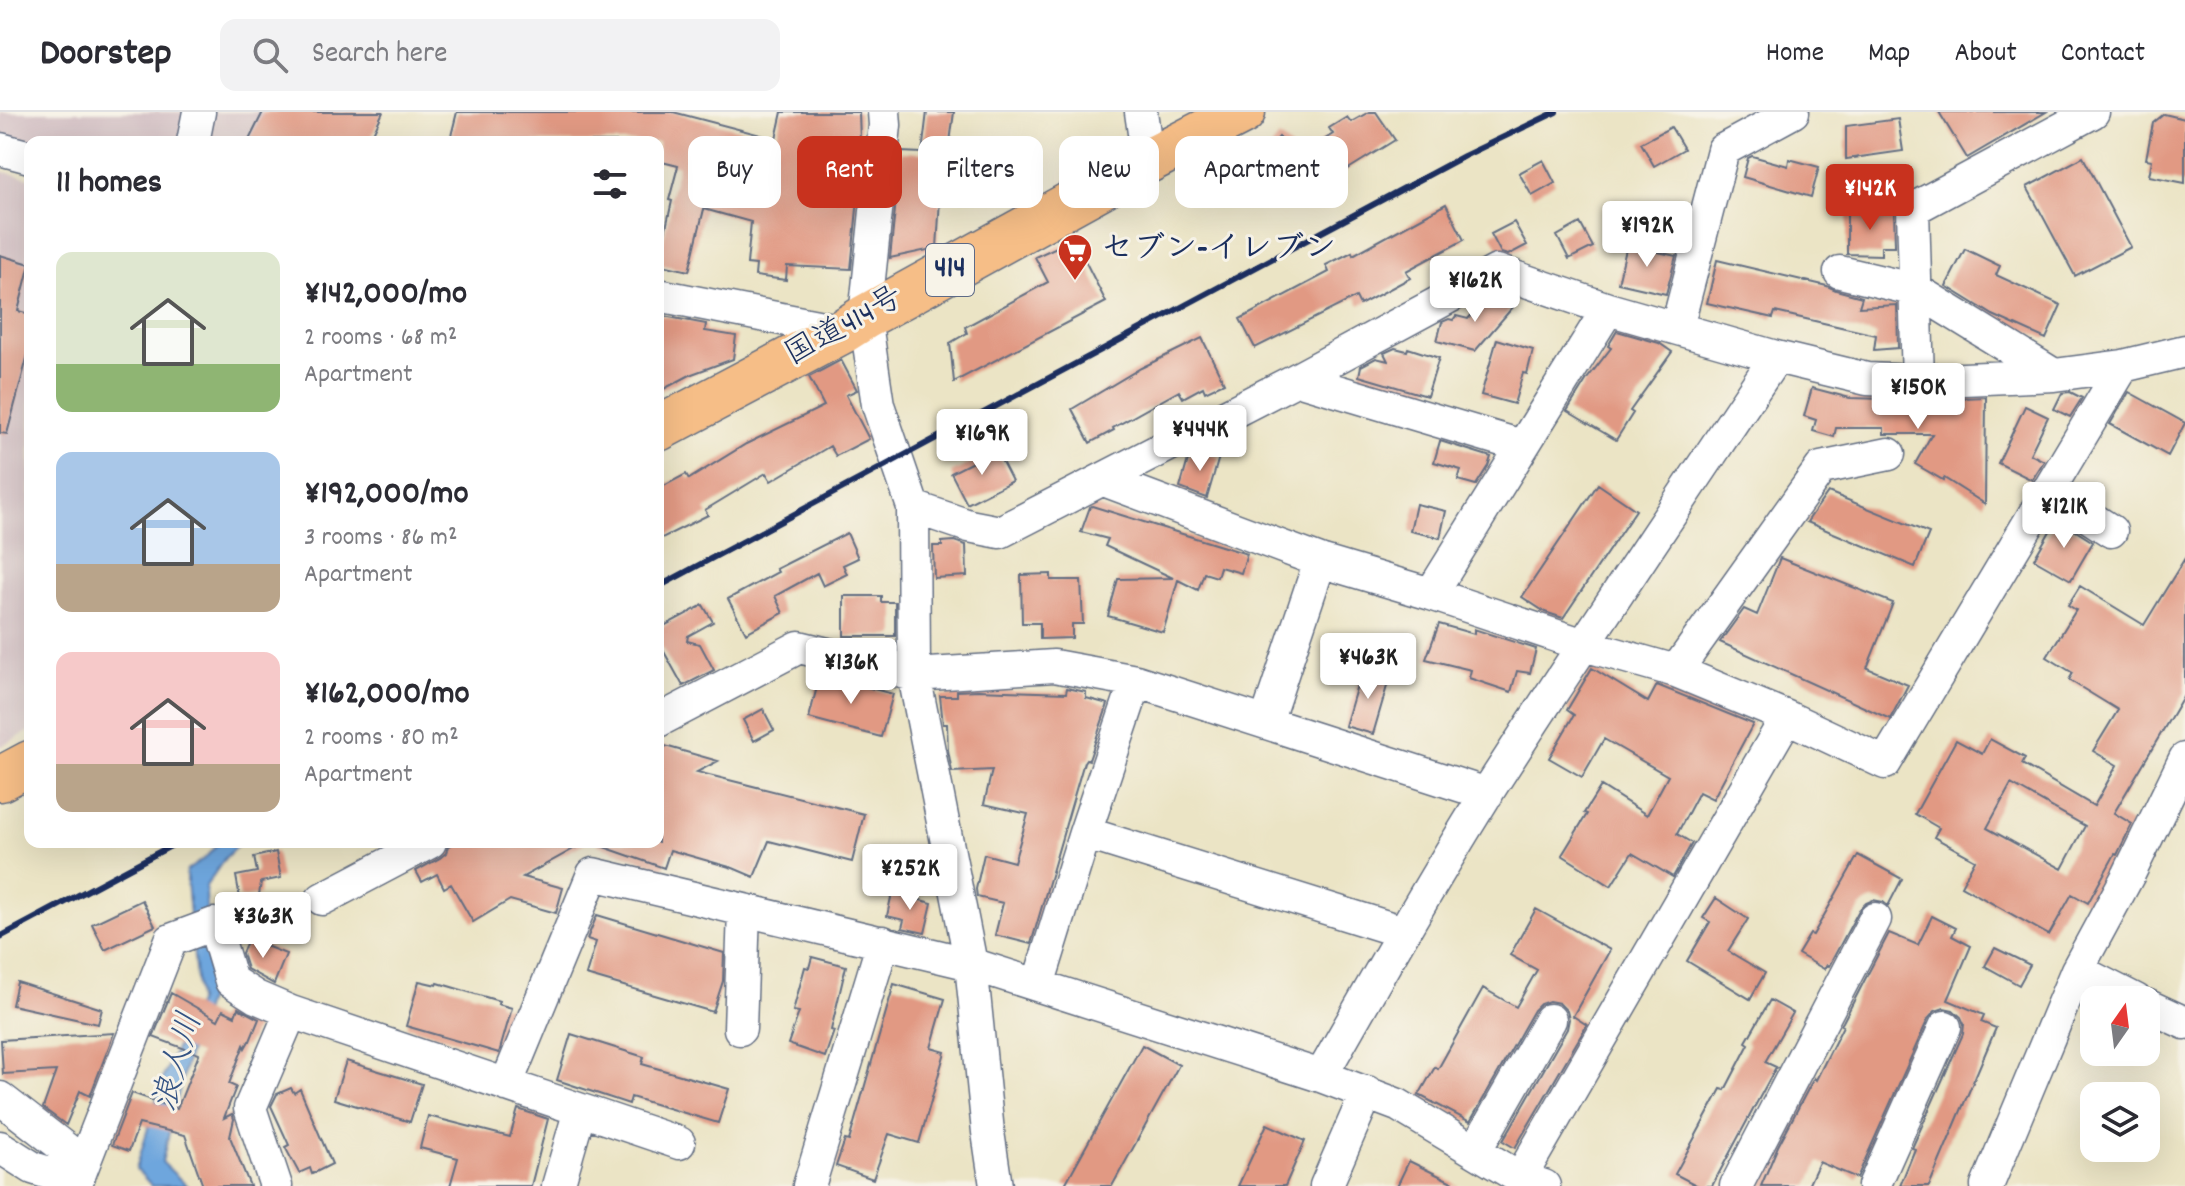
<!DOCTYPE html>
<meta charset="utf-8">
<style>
body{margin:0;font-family:Dekko,"Klee One",sans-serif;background:#f2f2f3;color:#2b2b33;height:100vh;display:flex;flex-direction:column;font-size:30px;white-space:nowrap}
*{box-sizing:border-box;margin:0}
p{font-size:26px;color:#7c7c81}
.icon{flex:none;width:44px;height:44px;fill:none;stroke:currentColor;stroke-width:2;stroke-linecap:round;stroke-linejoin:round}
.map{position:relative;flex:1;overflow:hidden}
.drawer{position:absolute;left:24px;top:24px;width:640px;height:712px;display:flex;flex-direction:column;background:#fff;border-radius:16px;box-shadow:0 8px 32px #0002}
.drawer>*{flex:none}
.hud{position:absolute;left:688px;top:24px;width:760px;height:72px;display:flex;gap:16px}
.needle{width:52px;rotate:14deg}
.tools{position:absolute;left:2080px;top:874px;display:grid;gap:16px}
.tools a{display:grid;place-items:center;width:80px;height:80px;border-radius:16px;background:#fff;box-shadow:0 8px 32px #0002;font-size:40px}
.price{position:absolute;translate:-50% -68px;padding:0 18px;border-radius:8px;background:#fff;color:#222;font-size:26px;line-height:52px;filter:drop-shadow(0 2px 4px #0008)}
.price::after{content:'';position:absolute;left:50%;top:48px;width:24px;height:18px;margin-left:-12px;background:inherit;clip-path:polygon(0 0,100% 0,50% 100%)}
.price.active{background:#c8321e;color:#fff}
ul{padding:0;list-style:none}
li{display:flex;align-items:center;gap:24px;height:200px;padding:0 32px}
li span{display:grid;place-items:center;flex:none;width:224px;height:160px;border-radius:16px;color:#555}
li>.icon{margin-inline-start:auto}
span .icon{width:96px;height:96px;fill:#fffc;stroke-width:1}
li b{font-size:34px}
h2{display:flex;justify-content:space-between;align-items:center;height:96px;padding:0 32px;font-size:34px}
.tag{padding:0 28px;border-radius:16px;background:#fff;box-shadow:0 8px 32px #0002;font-size:28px;line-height:72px}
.tag.active{background:#c8321e;color:#fff}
header{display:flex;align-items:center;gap:48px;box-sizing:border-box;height:112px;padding:0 40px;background:#fff;border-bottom:2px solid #e1e1e2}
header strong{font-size:38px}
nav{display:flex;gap:44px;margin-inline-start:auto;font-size:28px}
.search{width:560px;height:72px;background:#f2f2f3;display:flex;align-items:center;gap:20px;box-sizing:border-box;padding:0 28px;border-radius:16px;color:#7c7c81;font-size:30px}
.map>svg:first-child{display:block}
</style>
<header>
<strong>Doorstep</strong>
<div class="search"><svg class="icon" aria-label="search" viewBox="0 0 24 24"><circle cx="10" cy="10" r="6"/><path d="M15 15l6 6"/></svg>Search here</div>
<nav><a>Home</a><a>Map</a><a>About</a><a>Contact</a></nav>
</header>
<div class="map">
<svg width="2185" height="1074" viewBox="0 0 2185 1074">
<rect width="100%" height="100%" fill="#f7f3e8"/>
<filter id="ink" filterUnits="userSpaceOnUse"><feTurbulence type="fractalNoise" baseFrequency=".0125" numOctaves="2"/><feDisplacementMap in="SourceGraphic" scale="16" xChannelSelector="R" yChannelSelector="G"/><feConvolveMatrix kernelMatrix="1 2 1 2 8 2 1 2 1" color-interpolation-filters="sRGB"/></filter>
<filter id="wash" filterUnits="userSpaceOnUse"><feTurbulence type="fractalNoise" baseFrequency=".006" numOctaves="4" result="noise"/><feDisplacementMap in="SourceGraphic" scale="32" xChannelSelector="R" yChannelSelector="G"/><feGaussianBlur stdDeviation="1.8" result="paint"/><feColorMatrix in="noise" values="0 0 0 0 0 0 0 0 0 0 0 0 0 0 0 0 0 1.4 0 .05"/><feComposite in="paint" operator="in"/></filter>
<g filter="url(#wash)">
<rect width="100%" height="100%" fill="#ebe4c5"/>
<!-- industrial -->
<path fill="#d2bec3" d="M0,0H300L287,30H30L0,23Z
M0,59L30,66V619L0,635Z"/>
<!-- water -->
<path fill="#6ea6dd" stroke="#446a9e" stroke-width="2" d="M220,730H241L225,746L206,774L208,854L212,874L186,951L162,1050L187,1074H152L136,1057L163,965L198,889L186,759L205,746Z"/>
<g id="blocks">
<!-- building -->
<path fill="#e19983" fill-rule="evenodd" d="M263,0H383L369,30H248Z
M457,0H673L776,27L782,0H859L861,56L851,157L787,154L786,168L755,164L756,153L747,152L751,110L704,97L689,159L658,152L672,89L669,88L678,54L658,49V30H476L451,24Z
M927,0H954L949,38L943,37L937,136L890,146L901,40L922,41Z
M1369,0H1376L1395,28L1337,64L1329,52L1304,84L1289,73L1254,55L1279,25L1300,43L1333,22L1329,16L1347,5L1351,10Z
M1939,0H2046L1967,46Z
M2164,2L2185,7V71L2149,64L2152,48L2146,47L2153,11Z
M1898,7L1903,39L1846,47V14Z
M1671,15L1684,37L1654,54L1641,31Z
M1752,44L1788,54L1789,47L1819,55L1811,85L1743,65L1748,46Z
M2083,45L2131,135L2075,164L2027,75Z
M1543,48L1555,71L1532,84L1519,61Z
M1446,92L1464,128L1406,159L1410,166L1360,193L1356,185L1255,236L1240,207L1329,160L1326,153L1352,140L1353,143Z
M1847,99H1894L1895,134H1881V143L1847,142Z
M1514,110L1527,133L1508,143L1501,141L1491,122Z
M1580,111L1593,135L1569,147L1557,124Z
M1074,127L1106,190L954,270L950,231L967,221L965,215L1048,170L1035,145Z
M1627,133L1676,144L1666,182L1618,171Z
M1965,137L2000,154L1996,163L2061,193L2046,227L1993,203L1946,174Z
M0,143L30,152L18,199L30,202V235L7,322L0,321Z
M1717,148L1827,174L1836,178L1862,185L1859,195L1897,193L1898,236L1874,238L1876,223L1775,200L1773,206L1707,191Z
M1497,180L1513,195L1475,239L1437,229L1442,210L1449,207L1453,208L1456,204L1468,207L1485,187Z
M658,203L706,212L705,219L736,224L733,247L692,262L658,280Z
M1617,219L1659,231L1672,240L1630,299L1633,301L1616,328L1567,299L1587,267L1611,236L1608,234Z
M1202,226L1224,271L1205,280L1203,275L1183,286L1179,279L1113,316L1114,318L1090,331L1072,297L1141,256Z
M1497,227L1533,238L1527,262L1523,261L1514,292L1481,283Z
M1395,236L1407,239L1408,236L1439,246L1427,284L1359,264L1361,254L1376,246L1388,249L1384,241Z
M841,248L857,278L846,283L869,327L836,344L830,334L771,369L766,361L705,398L708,403L658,428V377L686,362L689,367L746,332L824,294L809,265Z
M1812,276L1850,286L1919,288L1986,285L1985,392L1944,366L1943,368L1915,352L1932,322H1884V316H1836L1834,325L1813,319L1816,308L1804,304Z
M2070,280L2082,286L2070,305L2054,297L2062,281Z
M2129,280L2185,311L2168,344L2110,312Z
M2025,294L2048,305L2030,342L2044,349L2032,368L1998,351Z
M1440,329L1491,345L1488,354L1476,373L1458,368L1461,358L1434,350Z
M996,338L1012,369L967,392L951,361Z
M1199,339L1219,345L1207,386L1180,376L1189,344Z
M1598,372L1636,398L1563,506L1545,500L1522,485Z
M1828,380L1929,421L1915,455L1807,410Z
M1416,392L1446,399L1440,426L1410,419Z
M1092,394L1247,442L1241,461L1220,455L1217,465L1204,461L1198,478L1178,468L1163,520L1108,504L1118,467L1173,466L1105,434L1108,427L1081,420L1090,395Z
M2057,407L2093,430L2071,468L2034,447Z
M847,421L858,446L843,453L847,462L823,474L817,461L775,484L783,501L746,521L728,487L778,460L776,457Z
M954,429L966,433L967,464L934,466L933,434H942V430Z
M1780,446L1893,491L1867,556L1908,573L1890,607L1720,530L1744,497L1757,503Z
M2185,446V581L2114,701L2132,712L2117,743L2115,742L2088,791L2072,782L2049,823L1961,774L1975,748L1934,725L1939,716L1915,702L1956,628L1982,642L1990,627L2025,646L2022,652L2094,694L2117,653L2093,639L2118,598L2069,568L2073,561L2047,545L2076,498L2068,493L2080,474L2144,513ZM2011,672L2085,714L2062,757L1987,716Z
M1051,462V468H1081L1083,512H1072V526L1040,527V511H1022L1021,463Z
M844,484H881V490H895V524H844Z
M703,493L713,510L688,524L687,529L700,532L714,558L683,574L658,529V517Z
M1439,512L1474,522V517L1536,537L1530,561L1517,559L1511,580L1469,566L1471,558L1426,547Z
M1362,556L1390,564L1373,622L1345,614Z
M1592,556L1648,590L1657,573L1753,612L1713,687L1699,680L1677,722L1692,731L1673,765L1632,741L1611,774L1562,743L1587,702L1584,701L1601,674L1647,703L1668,664L1604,627L1582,665L1549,646L1574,603L1567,598Z
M820,563L893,582L881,625L809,606Z
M1067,576L1086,580V586L1108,592L1089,648L1086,647L1084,650L1031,832L995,823L1003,791L977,785L976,777L984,742L1014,750L1028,702L984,692L992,658L952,660L948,638L947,612H943L940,584H957V579L978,578L1066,581Z
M763,597L774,618L754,629L743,608Z
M658,632L718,649L697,660L864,702L852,750L769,729L754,765L733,756L670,738L664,756L598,733V730H658Z
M457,730H586L523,765L563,776L556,801L510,788L473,810L451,772L444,776L437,762L422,770L416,759L440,746L446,741L448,734Z
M276,740L281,766L261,770L259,783L240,786L236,764L257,760L254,745Z
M1858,743L1902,767L1888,794L1883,790L1873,788L1866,791L1859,798L1829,854L1827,853L1824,857L1798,842L1810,822L1813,823Z
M892,781L932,791L925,821L902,816L904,808L887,804Z
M1716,786L1748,807L1728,839L1765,861L1750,887L1687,849L1710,810L1703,806Z
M142,788L155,814L105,838L92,812Z
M1536,797L1610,838L1573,904L1587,913L1515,1036L1503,1029L1567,917L1569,907L1567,899L1559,891L1549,889L1540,892L1534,898L1470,1010L1419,983L1435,955L1438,957L1483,876L1516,895L1537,858L1510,843Z
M597,803L724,841L723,869L713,900L586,863L596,830L587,827Z
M1932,804L1956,816L1952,824L1971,834L1948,888L1984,903L1981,910L1996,916L1929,1074H1900L1915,1037L1912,1036L1963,922L1964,912L1961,905L1953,898L1944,896L1935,899L1928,907L1857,1066L1819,1050L1808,1074H1761L1778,1034L1814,966L1816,968L1843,914L1841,913L1843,910L1889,821L1918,833Z
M248,827L286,842L274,872L247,857L242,841Z
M1995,836L2030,853L2019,873L1985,854Z
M812,845L846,854L831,918L834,919L825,945L788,932L799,900L793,899L805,855L809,856Z
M419,869L437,873L438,871L499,889L498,892L512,896L499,941L406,914Z
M17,870L102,897L98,912L12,893Z
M894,872L945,887L931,936L945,940L919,1031L889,1022L873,1067L836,1054L845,1028L849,1029Z
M171,881L218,908L223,898L235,904L238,896L259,907L250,929H249L245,936L244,933L229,972L236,975L224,1006L232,1002L234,1007L230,1025L250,1074H203L185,1023L139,1012L129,1039L112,1033L132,981L177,997L199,942L153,925Z
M1770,888L1793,901L1765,950L1776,955L1712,1074H1698L1675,1062L1721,977L1725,978L1749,932L1746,930Z
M114,921L90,984L80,979L66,1013L43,996L56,959L3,962L1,928Z
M571,922L644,945L642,952L729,977L718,1011L631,985L629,992L557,968Z
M1142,933L1179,953L1112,1074H1064Z
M346,949L422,972L410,1010L334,987Z
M291,976L294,981L300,977L332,1052L312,1062L310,1056L299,1061L285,1035L289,1033L271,994L277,982Z
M518,997L548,1007L531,1074H450L458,1046L420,1036L428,1004L510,1025Z
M1267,1012L1305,1029L1285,1074H1238Z
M1409,1049L1460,1074H1397Z"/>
</g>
</g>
<g filter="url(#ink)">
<use href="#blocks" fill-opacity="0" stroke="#646e82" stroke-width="2"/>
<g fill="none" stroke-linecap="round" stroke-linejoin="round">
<!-- minor casing -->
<g stroke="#646e82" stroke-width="35">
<path id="minor" d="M884,0L885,13L865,205L878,293L913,395L914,563L971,852L988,1020L996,1074
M1141,0L1148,49
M193,30L199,0
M0,37L30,45
M1840,160L1916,178L2054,263
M658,183L843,219
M1677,215L1723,38L1793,0
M1297,267L1522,334
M1918,269L1913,97L2093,0
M1104,368L1320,449L1431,482L1584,533L1676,559L1787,605L1885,651L2123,254
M2048,378L2111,419
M913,395L969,414L1000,420L1297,267L1497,159L1608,197L1776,245L1867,267L1918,269L2054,263L2123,254L2185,239
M1431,482L1608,197
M1676,559L1821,356L1889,342
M658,609L799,535L914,563L1054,554L1136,569L1487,682
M1266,610L1320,449
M1085,721L1403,820
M322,787L430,730
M2077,858L2136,888
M1038,873L1085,721L1136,569
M2146,893L2185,911
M740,917L744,798
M1321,964C1375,869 1429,774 1487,681C1581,534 1679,390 1776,245
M506,973L593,762L971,852L1321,964L1398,993L1520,1066L1544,1074
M0,986L84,1051
M0,1035L33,1056L77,1070
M1475,1039L1550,908
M1520,1066L1787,605
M75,1074L171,828L214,812L231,869L256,885L291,900L679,1031
M276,1074L250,996L291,900
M558,1074L580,998
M809,1074L883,830
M1326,1074L1367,980
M1736,1074L1875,807
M1874,1074L1945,915
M1987,1074L2077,858L2129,762L2185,647"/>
</g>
<!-- highway casing -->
<g stroke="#646e82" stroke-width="47">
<path id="highway" d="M658,317L843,219L865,205L1148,49L1243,0
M0,667L30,651"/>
</g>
<!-- minor -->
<use href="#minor" stroke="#fff" stroke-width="32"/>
<!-- highway -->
<use href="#highway" stroke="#f6be87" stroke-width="44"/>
<!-- rail -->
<path stroke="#1b2f5e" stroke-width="6" d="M658,475L1464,44L1556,0
M0,825L178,730"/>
</g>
</g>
<!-- icons -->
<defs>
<g id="supermarket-pin" transform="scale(1.8)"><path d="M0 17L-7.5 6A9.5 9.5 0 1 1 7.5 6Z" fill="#c8321e" stroke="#f7f3e8"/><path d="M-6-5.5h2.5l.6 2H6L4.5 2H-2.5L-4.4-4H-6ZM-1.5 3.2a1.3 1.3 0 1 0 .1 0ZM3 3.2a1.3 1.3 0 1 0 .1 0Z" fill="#fff"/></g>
</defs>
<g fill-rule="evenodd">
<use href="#supermarket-pin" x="1075" y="139"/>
</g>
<g text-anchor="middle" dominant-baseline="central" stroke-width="6" stroke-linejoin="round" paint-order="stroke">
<!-- shield labels -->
<rect fill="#f7f3e8" stroke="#5d6a87" stroke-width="2" x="926" y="132" width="48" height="52" rx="6"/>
<g font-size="30" font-weight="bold" fill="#1b2f5e">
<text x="950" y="158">414</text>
</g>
<!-- poi labels -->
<g font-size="32" font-weight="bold" fill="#1b2f5e" stroke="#f7f3e8" text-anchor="start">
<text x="1101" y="139">セブン-イレブン</text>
</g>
<!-- street labels -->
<g font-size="32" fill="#1b2f5e" stroke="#f7f3e8">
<text transform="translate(845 216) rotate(-29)">国道414号</text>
</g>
<!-- water labels -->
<g font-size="34" font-style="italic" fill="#345384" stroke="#f7f3e8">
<text transform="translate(180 951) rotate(-74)">浪人川</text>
</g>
</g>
</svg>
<div class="tools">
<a><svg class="needle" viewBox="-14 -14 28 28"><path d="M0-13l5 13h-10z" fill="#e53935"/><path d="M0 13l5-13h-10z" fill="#7c7c81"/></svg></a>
<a><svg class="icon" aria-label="layers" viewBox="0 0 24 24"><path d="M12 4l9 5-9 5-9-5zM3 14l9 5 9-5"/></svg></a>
</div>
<b class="price active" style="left:1870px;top:120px">¥142K</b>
<b class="price" style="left:1647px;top:157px">¥192K</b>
<b class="price" style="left:1475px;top:212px">¥162K</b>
<b class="price" style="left:1918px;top:319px">¥150K</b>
<b class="price" style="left:1200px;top:361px">¥444K</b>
<b class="price" style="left:982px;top:365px">¥169K</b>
<b class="price" style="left:2064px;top:438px">¥121K</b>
<b class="price" style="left:1368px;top:589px">¥463K</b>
<b class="price" style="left:851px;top:594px">¥136K</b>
<b class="price" style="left:910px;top:800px">¥252K</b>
<b class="price" style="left:263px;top:848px">¥363K</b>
<div class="hud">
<a class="tag">Buy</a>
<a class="tag active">Rent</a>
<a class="tag">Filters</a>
<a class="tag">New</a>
<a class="tag">Apartment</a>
</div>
<section class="drawer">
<h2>11 homes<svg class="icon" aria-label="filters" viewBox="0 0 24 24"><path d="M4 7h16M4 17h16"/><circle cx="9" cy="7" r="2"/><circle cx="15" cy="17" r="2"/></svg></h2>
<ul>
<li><span style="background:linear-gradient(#dfe7d0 70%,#8fb573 0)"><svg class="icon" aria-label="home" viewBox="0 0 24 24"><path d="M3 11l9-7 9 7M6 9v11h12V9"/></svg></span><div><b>¥142,000/mo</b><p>2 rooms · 68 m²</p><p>Apartment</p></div></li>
<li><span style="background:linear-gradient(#a9c7e8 70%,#b9a48a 0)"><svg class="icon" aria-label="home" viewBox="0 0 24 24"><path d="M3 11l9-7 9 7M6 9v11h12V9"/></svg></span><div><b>¥192,000/mo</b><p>3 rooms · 86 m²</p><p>Apartment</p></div></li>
<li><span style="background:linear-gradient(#f6c9c9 70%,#b9a48a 0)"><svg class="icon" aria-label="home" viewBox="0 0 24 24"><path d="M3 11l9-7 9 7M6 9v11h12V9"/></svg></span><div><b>¥162,000/mo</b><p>2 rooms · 80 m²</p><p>Apartment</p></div></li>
</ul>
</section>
</div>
